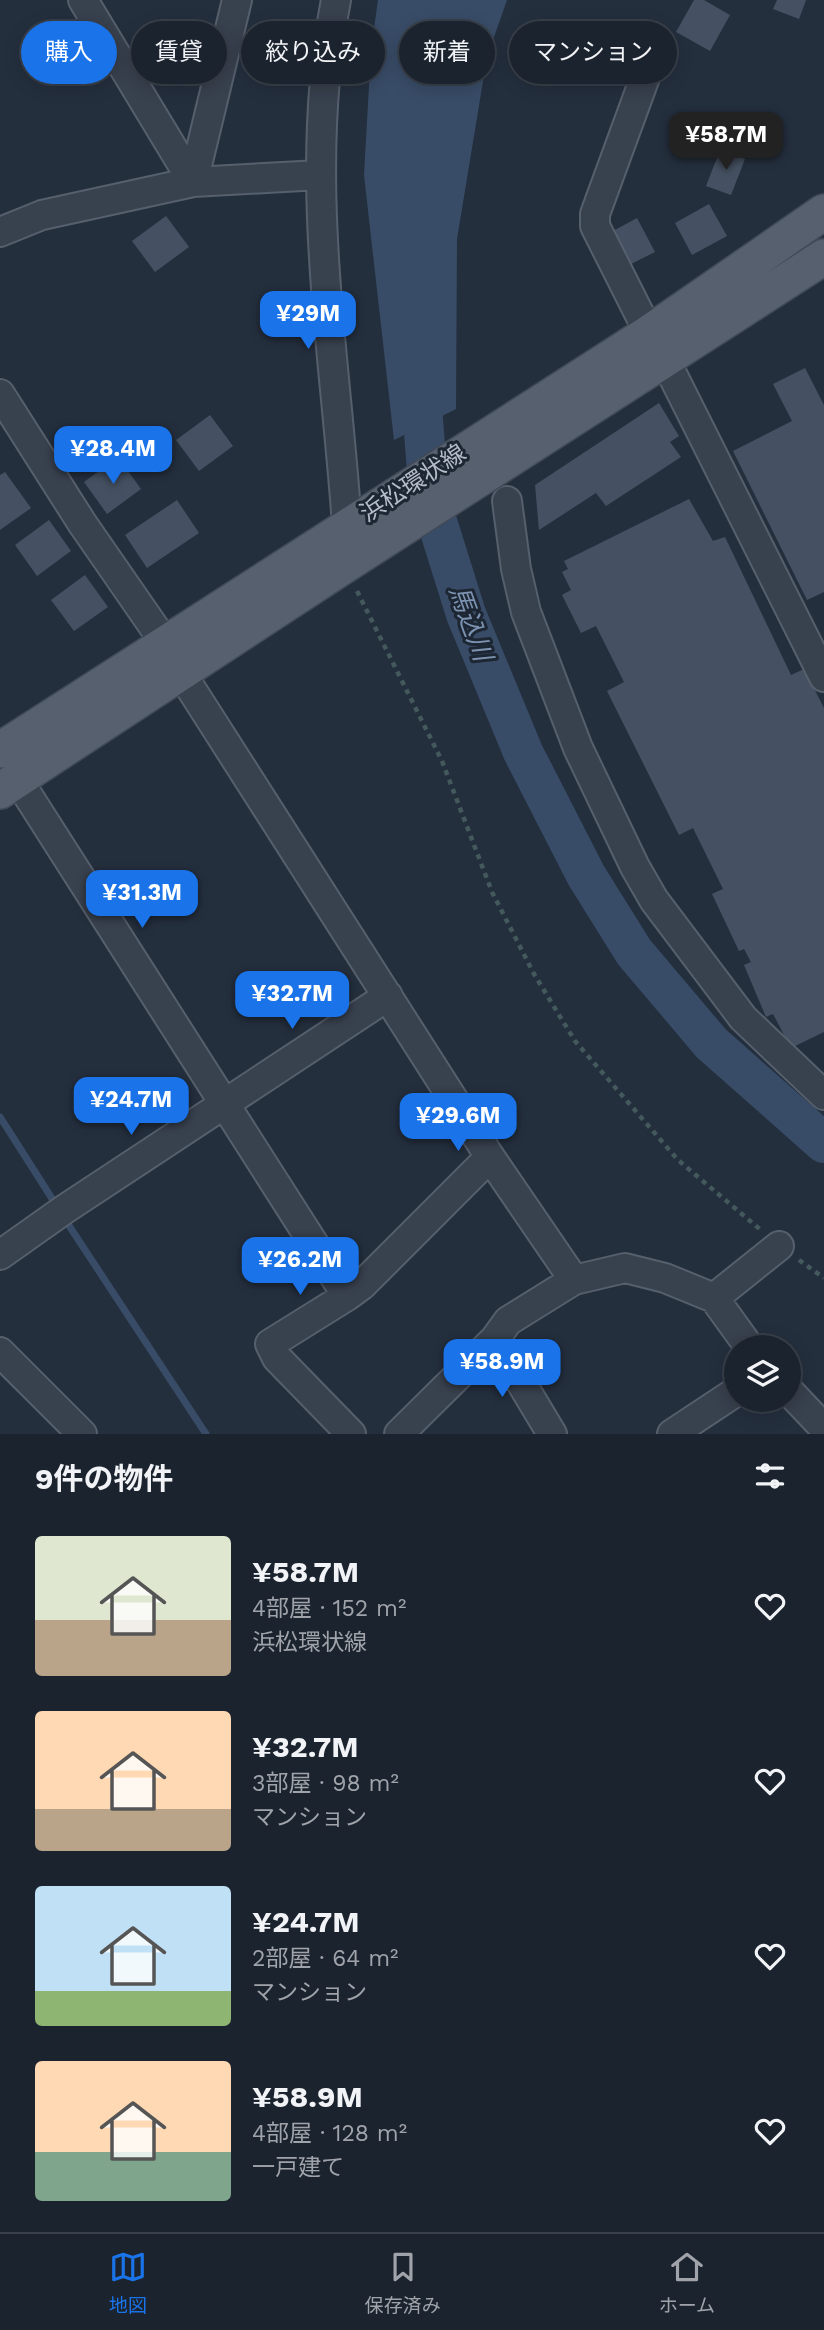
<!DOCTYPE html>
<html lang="ja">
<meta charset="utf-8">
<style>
body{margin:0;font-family:"Work Sans","Noto Sans JP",sans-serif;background:#282f3a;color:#f1f3f6;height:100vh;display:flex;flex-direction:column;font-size:26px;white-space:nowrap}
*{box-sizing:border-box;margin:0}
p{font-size:23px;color:#a0a4aa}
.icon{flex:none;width:38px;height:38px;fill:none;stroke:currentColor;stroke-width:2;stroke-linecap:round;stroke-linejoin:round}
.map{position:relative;height:1434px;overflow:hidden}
.panel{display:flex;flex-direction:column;background:#1b232e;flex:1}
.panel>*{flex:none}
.hud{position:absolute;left:21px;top:21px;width:782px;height:63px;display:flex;gap:14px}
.controls{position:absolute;left:724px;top:1335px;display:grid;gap:14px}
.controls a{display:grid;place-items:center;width:77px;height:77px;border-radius:50%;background:#1b232e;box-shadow:0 4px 18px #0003,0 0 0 2px #39404a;font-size:35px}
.price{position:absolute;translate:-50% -60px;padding:0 16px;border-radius:14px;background:#1a73e8;color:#fff;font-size:23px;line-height:46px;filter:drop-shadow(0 2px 4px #0008)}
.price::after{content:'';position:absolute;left:50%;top:42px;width:21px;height:16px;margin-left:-10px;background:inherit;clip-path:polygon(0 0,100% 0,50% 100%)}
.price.current{background:#222;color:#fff}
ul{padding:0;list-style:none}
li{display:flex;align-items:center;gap:21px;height:175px;padding:0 35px}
li span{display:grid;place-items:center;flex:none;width:196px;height:140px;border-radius:7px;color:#555}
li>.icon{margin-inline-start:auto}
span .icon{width:84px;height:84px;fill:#fffc;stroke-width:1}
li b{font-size:30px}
h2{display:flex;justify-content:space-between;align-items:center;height:84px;padding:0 35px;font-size:30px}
.chip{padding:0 24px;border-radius:32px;background:#1b232e;box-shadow:0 4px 18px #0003,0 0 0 2px #39404a;font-size:24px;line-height:63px}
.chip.current{background:#1a73e8;color:#fff}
.dock{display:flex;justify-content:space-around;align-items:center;height:98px;border-top:2px solid #39404a;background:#1b232e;font-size:19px;color:#a0a4aa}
.dock a{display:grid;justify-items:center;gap:4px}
.dock .current{color:#1a73e8}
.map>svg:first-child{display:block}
</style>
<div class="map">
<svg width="824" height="1434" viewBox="0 0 824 1434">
<rect width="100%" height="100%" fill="#242f3e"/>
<!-- water -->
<path fill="#394c67" d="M378,0H507L487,57L457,239L456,409L394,440L364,175L371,50Z"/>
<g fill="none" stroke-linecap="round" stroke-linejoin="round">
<!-- stream -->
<path stroke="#394c67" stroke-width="7" d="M0,1117L58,1208
M64,1218L206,1434"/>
<!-- river -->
<path stroke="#394c67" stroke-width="40" d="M419,369L429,496L466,614L523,752L586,875L634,952L711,1043L824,1143"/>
</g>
<!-- building -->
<path fill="#455162" d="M694,0H704L730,15L710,51L676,32Z
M777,0H806L799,19L773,9Z
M720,150L745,159L731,195L706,186Z
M709,204L727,236L692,255L675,223Z
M166,216L189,247L155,272L132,241Z
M637,218L655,252L631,264L613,231Z
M805,368L824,405V592L807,600L733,451L792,421L773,384Z
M659,403L679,436L670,442L681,457L606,506L596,493L539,530L535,485Z
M210,415L233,446L199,471L176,440Z
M118,457L141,489L107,514L84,482Z
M5,472L31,508L0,530V475Z
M689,499L713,541L725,537L791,675L804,669L824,708V1032L791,1048L773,1014L766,1017L744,965L751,962L744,949L739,951L712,894L723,889L693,828L679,835L607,691L624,682L596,626L581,633L562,595L571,590L562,572L568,569L564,561Z
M177,500L199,533L147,568L125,535Z
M49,520L71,551L37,576L15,545Z
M85,575L108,607L74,631L51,600Z"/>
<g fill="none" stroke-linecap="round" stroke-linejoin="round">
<!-- minor casing -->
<g stroke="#565f6c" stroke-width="32">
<path id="minor" d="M83,0L193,182
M336,0C302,174 335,351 347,525
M193,182L237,0
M0,232L42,215L193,182L320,175
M649,333L595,226V214L651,61
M665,360L824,677
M0,394L82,523L165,643
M507,501L516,569L526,612L578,748L635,867L654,900L743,1018L824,1095
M181,673L490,1157L574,1280
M18,780L347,1296L270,1344L277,1358L351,1434
M0,1255L65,1209L388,996
M347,1296L362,1285L490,1157
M714,1298L779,1246
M495,1339L552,1434
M0,1352L82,1434
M789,1391L824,1428
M399,1434L495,1339L508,1321L574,1280L625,1268L665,1278L714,1298L750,1348
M672,1434L737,1391"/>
</g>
<!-- major casing -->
<g stroke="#414a57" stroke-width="38">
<path id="major" d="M0,750L649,333L824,212
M0,791L345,565L824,257"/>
</g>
<!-- path -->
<path stroke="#44595c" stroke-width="4.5" stroke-dasharray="5 5" stroke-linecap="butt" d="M357,591L442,761L492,892L534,974L575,1041L678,1160L762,1231
M799,1260L824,1278"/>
<!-- minor -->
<use href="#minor" stroke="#38414e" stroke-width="28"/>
<!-- major -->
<use href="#major" stroke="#56606e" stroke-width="35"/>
</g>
<g text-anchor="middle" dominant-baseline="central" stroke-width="6" stroke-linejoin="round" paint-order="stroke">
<!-- street labels -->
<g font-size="24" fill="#b4bcc9" stroke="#1d2633">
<text transform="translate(413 483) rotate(-33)">浜松環状線</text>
</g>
<!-- water labels -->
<g font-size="26" font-style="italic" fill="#7c92b1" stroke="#1d2633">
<text transform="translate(471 623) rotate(70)">馬込川</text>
</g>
</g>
</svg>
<div class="controls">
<a><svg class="icon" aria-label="layers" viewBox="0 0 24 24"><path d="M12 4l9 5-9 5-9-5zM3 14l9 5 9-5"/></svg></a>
</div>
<b class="price current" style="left:726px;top:172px">¥58.7M</b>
<b class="price" style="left:308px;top:351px">¥29M</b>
<b class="price" style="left:113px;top:486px">¥28.4M</b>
<b class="price" style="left:142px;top:930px">¥31.3M</b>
<b class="price" style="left:292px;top:1031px">¥32.7M</b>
<b class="price" style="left:131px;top:1137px">¥24.7M</b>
<b class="price" style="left:458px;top:1153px">¥29.6M</b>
<b class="price" style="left:300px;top:1297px">¥26.2M</b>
<b class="price" style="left:502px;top:1399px">¥58.9M</b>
<div class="hud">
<a class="chip current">購入</a>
<a class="chip">賃貸</a>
<a class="chip">絞り込み</a>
<a class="chip">新着</a>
<a class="chip">マンション</a>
</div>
</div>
<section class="panel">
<h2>9件の物件<svg class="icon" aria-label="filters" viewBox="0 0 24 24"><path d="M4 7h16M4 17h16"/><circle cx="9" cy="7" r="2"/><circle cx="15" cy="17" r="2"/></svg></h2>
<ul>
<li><span style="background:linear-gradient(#dfe7d0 60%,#b9a48a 0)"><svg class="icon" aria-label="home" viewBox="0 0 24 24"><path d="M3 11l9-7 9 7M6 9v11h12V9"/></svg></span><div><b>¥58.7M</b><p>4部屋 · 152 m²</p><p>浜松環状線</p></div><svg class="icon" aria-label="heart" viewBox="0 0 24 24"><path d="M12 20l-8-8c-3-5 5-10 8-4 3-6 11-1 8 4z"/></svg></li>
<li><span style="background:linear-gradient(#ffd9b3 70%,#b9a48a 0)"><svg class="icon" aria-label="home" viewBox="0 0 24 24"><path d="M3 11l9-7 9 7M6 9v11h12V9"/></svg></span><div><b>¥32.7M</b><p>3部屋 · 98 m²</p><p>マンション</p></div><svg class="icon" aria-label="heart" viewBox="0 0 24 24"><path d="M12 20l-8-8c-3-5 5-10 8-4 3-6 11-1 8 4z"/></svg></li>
<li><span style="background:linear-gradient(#bfe0f5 75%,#8fb573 0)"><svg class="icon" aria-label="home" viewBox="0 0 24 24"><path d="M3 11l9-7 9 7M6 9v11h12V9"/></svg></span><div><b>¥24.7M</b><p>2部屋 · 64 m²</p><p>マンション</p></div><svg class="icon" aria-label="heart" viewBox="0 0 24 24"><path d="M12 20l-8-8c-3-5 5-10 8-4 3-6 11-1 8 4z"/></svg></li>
<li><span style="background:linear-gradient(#ffd9b3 65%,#7fa58c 0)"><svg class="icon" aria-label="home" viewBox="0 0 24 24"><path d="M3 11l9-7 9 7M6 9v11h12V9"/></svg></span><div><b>¥58.9M</b><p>4部屋 · 128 m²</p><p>一戸建て</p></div><svg class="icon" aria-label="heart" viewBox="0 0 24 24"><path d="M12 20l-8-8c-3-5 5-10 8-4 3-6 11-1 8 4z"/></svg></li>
</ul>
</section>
<nav class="dock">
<a class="current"><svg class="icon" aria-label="map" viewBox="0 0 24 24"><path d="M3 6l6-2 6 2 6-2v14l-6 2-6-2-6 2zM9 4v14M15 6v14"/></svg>地図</a>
<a><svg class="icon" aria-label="saved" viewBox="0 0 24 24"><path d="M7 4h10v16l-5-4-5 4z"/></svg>保存済み</a>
<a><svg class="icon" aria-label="home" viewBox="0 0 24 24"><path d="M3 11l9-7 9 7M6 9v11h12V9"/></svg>ホーム</a>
</nav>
